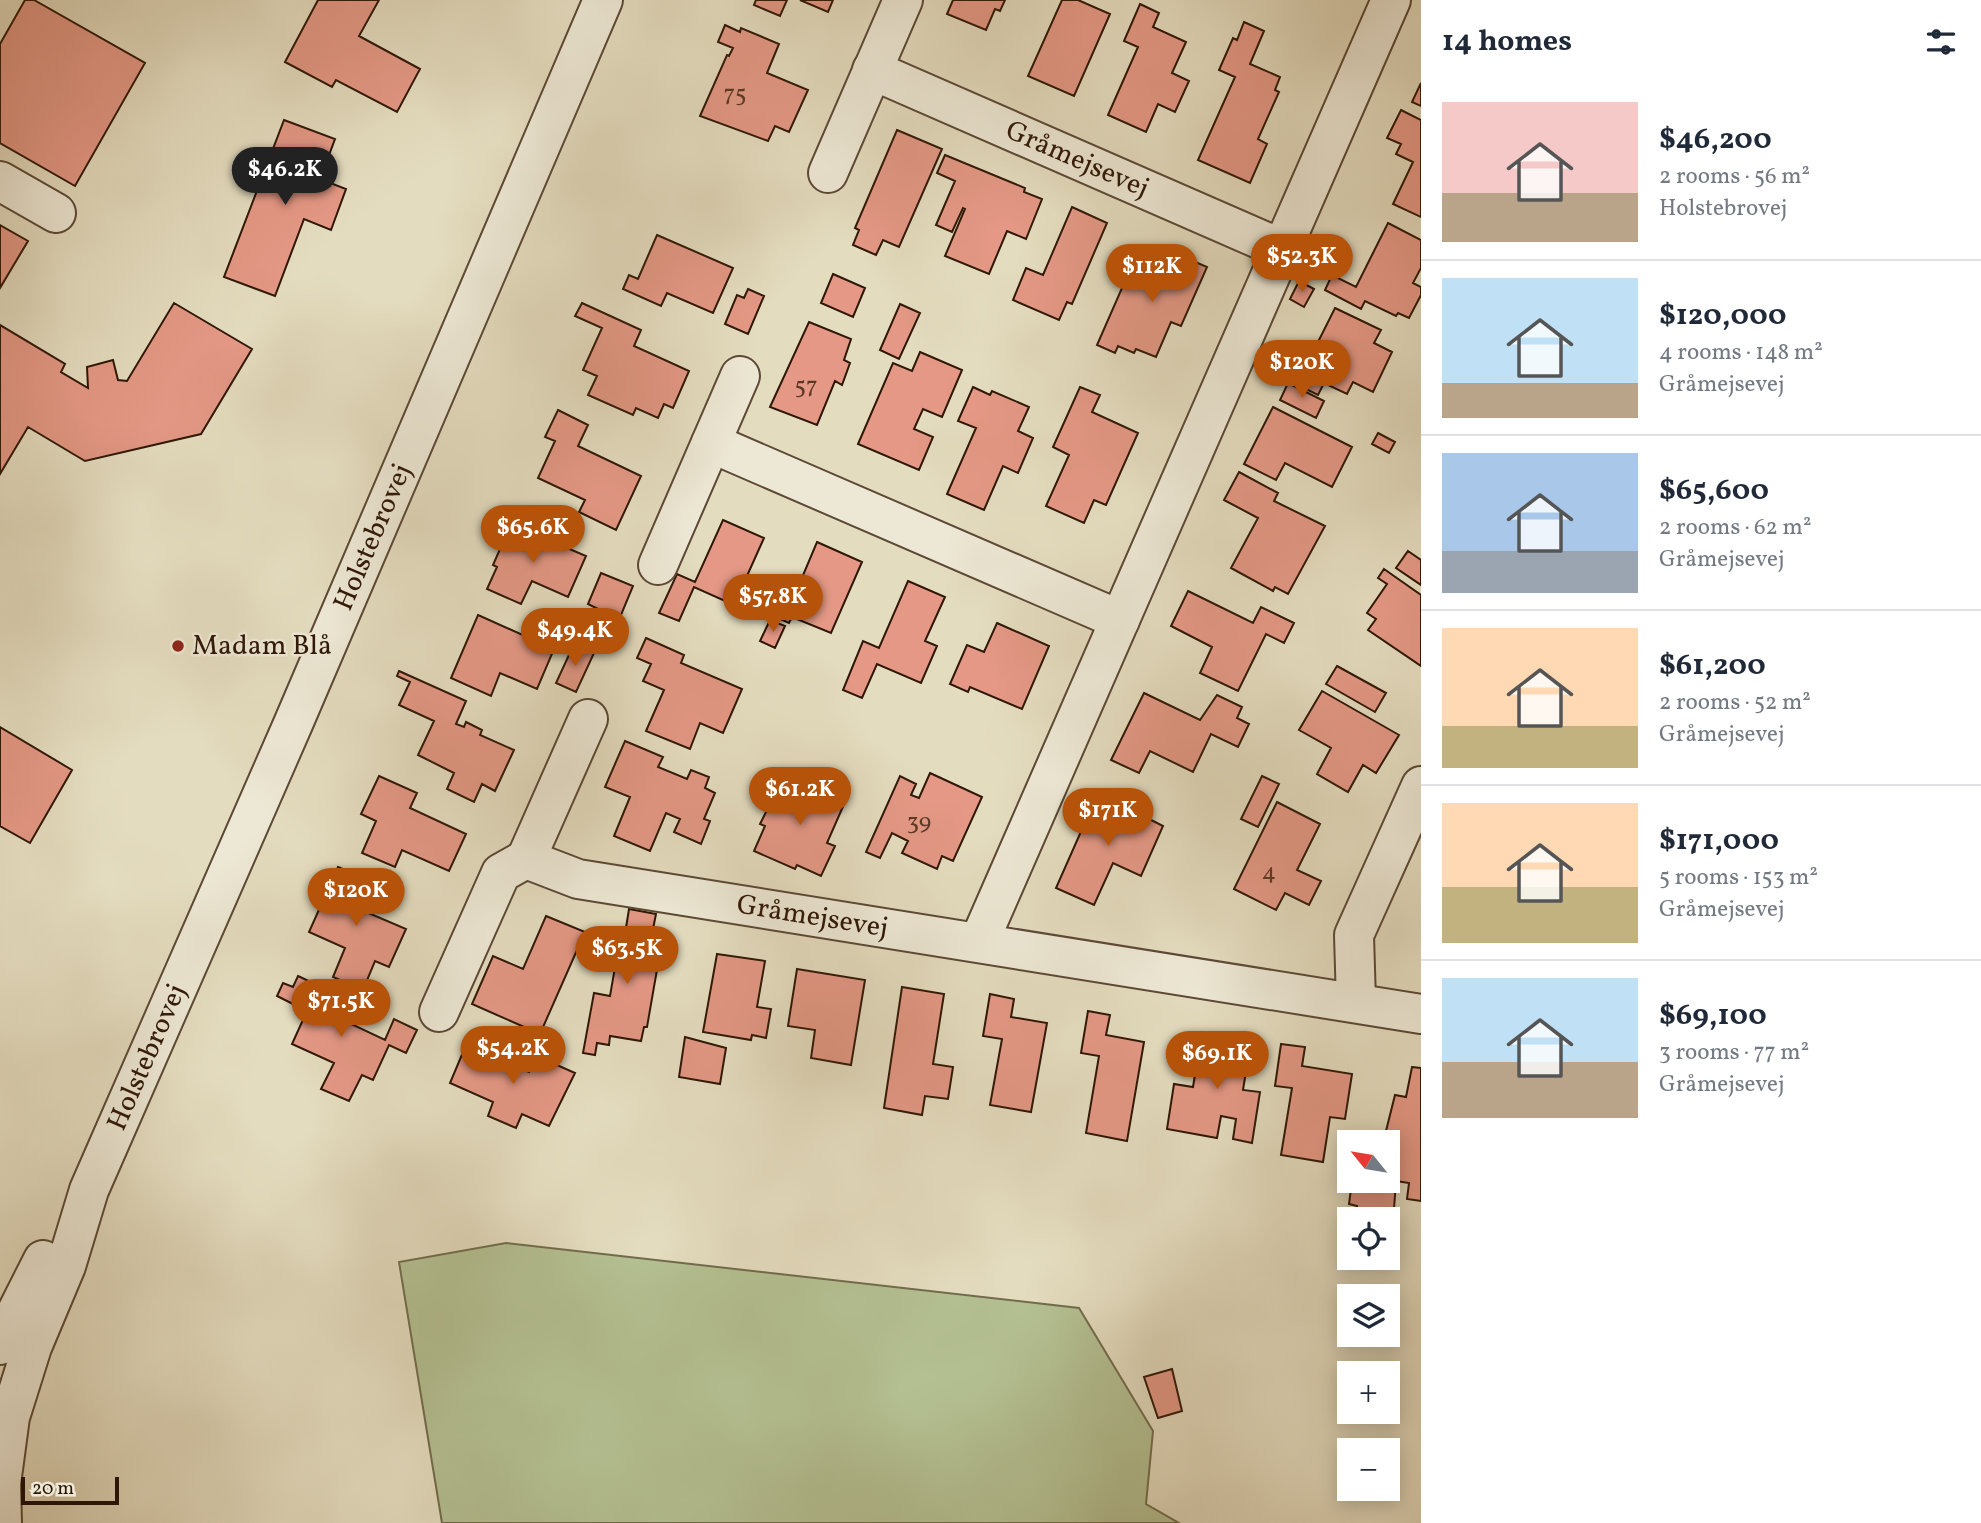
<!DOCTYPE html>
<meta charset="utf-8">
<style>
body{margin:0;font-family:Vollkorn,serif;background:#f2f2f3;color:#1f2937;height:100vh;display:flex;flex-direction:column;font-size:26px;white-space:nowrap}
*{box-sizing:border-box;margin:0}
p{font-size:23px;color:#747a83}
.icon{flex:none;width:38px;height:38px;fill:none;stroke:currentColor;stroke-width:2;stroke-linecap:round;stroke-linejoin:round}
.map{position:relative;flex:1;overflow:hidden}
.panel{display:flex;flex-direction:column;background:#fff;width:560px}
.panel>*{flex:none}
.needle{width:46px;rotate:300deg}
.buttons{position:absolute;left:1337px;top:1130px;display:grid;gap:14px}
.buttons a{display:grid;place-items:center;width:63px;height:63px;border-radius:0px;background:#fff;box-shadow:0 4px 18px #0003;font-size:35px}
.scale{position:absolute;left:21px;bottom:18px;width:98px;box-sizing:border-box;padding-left:7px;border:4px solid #2f1707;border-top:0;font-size:19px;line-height:24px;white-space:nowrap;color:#2f1707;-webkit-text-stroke:5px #ede8d5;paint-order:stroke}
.price{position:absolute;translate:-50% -60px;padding:0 16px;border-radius:24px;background:#b45309;color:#fff;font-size:23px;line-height:46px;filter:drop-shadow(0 2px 4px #0008)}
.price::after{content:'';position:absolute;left:50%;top:42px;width:21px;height:16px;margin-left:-10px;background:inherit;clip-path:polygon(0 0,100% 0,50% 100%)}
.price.current{background:#222;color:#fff}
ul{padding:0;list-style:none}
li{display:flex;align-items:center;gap:21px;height:175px;padding:0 21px}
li+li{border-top:2px solid #e0e1e3}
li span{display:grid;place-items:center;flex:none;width:196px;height:140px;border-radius:0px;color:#555}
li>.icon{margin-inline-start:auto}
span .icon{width:84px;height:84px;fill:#fffc;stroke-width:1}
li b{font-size:30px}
h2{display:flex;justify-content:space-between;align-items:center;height:84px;padding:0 21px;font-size:30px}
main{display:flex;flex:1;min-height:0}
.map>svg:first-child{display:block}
</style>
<main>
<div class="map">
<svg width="1421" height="1523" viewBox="0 0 1421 1523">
<rect width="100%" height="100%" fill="#e4dcbf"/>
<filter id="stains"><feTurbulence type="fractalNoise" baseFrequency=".00286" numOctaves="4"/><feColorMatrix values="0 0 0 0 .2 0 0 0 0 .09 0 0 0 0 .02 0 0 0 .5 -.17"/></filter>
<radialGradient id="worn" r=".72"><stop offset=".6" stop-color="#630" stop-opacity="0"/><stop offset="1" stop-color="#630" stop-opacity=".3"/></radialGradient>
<!-- green -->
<path fill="#b4c092" stroke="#726c4c" stroke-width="2" d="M506,1243L1079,1308L1153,1431L1146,1504L1179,1523H442L399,1262Z"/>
<!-- building -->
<path fill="#e49885" stroke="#2f1707" stroke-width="2" d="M25,0H34L145,63L75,186L0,143V44Z
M318,0H379L359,36L420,69L397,112L336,80L332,87L285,62Z
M756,0H787L780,16L754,5Z
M800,0H833L828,12Z
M953,0H1005L1000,11L995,9L986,30L947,14Z
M1062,0H1078L1110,14L1074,96L1028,76Z
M1140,4L1159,13L1153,27L1186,42L1172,73L1189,81L1175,112L1158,104L1146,132L1108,115L1138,47L1124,41Z
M1244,22L1264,31L1250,64L1280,77L1275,90L1279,92L1258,139L1267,144L1250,183L1198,160L1235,77L1219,70L1233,38L1237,40Z
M725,25L740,32L741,28L779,44L767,73L808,90L789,132L775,126L768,141L700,116L727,55L729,56L733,48L718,42Z
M1421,83V106L1412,102Z
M1401,110L1421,120V217L1393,204L1413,162L1396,154L1401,144L1387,138Z
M284,120L335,139L320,179L346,189L331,230L304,219L275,296L224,277Z
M897,130L942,149L899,247L883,240L876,255L853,245L859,230L855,228Z
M945,155L1025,188L1024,192L1042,199L1026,239L1007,231L989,274L945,256L965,209L963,208L952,232L936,225L955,181L937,173Z
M1072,207L1107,223L1072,304L1067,302L1059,320L1013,300L1026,268L1043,275Z
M1388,223L1421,240V268L1413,283L1421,287V295L1409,318L1398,313L1396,316L1365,301L1361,309L1325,290L1332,275L1356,287Z
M0,225L28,241L0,288Z
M657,235L733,268L713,313L667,293L661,306L623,289L629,275L638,279Z
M1158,246L1207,267L1181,326L1171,322L1156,357L1136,349L1134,353L1118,346L1115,353L1097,345L1129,272L1143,278Z
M833,274L865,288L853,317L821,303Z
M1299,281L1314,289L1304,307L1290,299Z
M748,289L764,296L748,334L725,324L737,295L744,298Z
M174,303L252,349L201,434L85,461L28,427L0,474V325L65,364L61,372L88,388L87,367L113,360L118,380L127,381Z
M582,303L641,330L634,346L689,371L673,408L664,404L658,418L636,408L633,415L588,395L597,376L583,370L602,328L575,316Z
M900,304L920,313L899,359L880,350Z
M1335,308L1381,330L1374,343L1392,352L1373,392L1353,382L1347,394L1324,383L1318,395L1271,372L1286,342L1312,354Z
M809,322L851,339L844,360L850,363L842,385L835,381L817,425L770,407Z
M920,352L962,370L942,417L923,409L914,429L933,437L919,470L858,444L893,363L912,371Z
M1288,383L1324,401L1316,418L1280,400Z
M973,387L990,395L992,391L1029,407L1018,431L1033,438L1018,473L1003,466L984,510L947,494L976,428L958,421Z
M1080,387L1100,395L1092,412L1138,433L1106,505L1094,500L1084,523L1046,506L1069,455L1053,447Z
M1273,407L1352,447L1332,487L1285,463L1276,480L1244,464Z
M558,410L588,425L578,446L641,476L616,530L579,512L585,500L538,478L555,441L545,437Z
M1378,433L1395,442L1389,453L1372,444Z
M1239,472L1278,493L1274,501L1325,526L1288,594L1275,587L1273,591L1231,568L1258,518L1224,500Z
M723,520L764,538L734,605L694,587L679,621L659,613L677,574L695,582Z
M511,524L586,556L568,597L532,581L521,604L487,589L497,567L493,565Z
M817,542L862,562L831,633L792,617L789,623L771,615L784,587L796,592Z
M1408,551L1421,560V585L1396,568Z
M1384,569L1421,595V666L1368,630L1376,619L1367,613L1387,584L1378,578Z
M601,573L633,586L616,627L596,619L600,610L588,604Z
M908,581L945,597L925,641L937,646L921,683L877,664L862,698L843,690L863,641L879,648Z
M1188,591L1253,623L1261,607L1294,623L1284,643L1266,634L1238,691L1200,673L1212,647L1171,626Z
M478,615L554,649L537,689L500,673L491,696L451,678Z
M770,620L785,626L775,648L760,641Z
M997,623L1049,646L1022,709L970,687L968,692L950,684L967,645L984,652Z
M646,638L684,655L681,663L742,689L723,733L700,723L690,749L646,731L664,690L643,681L651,664L637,658Z
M574,644L594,653L576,692L556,683Z
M1337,666L1386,693L1375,712L1326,684Z
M399,671L466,701L456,724L464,727L466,722L482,730L480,735L514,750L495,791L482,784L474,802L447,789L454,773L418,755L434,721L399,705L410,682L397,676Z
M1322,691L1399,735L1376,773L1363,765L1348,792L1317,774L1331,748L1299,730Z
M1144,693L1200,720L1217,695L1242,707L1237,718L1249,724L1238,747L1211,734L1193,772L1150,751L1139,773L1111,760Z
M0,727L72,770L30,843L0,826Z
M625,741L663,757L658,767L687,779L691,770L709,777L705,788L715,793L704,819L710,821L701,844L674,832L680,819L666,813L650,851L614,836L630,797L605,787Z
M930,773L982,797L953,861L942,856L937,869L902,853L908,841L892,833L880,858L866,852L900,776L916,784L911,795L919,798Z
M379,776L417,793L410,808L466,834L449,871L402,850L395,867L362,853L376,821L361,814Z
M787,776L845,802L827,843L835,846L821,876L797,865L795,869L754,851L765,826L760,824L769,806L774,808Z
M1262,776L1279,784L1258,827L1241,819Z
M1098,793L1163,826L1141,876L1113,863L1094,905L1056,888Z
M1277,802L1320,824L1297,870L1321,881L1309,905L1285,893L1276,910L1234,889Z
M338,867L378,884L366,912L406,929L389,967L375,961L363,990L333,977L345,948L309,932Z
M629,909L656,914L651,939L662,941L647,1027H644L641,1041L610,1036L609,1045L597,1043L595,1055L583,1053L594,993L610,996L621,933L625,934Z
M546,916L585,932L540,1034L472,1004L493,956L523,969Z
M717,954L765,961L757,1007L771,1009L766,1038L752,1035L751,1040L703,1032Z
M797,969L865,980L851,1065L811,1058L815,1030L788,1026Z
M298,976L332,992L330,996L335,998L328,1013L385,1040L394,1019L417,1030L406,1053L389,1045L373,1080L362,1075L349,1101L321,1089L334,1063L292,1044L307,1011L277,996L283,983L293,987Z
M902,987L944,994L933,1064L953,1067L948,1099L925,1096L922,1115L884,1108Z
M990,994L1014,999L1011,1017L1047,1023L1031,1112L990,1105L1002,1039L983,1036Z
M1088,1011L1110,1015L1106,1035L1144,1042L1127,1141L1086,1133L1099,1056L1081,1053Z
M1202,1032L1251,1040L1243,1090L1260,1092L1252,1143L1233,1139L1236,1119L1221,1116L1217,1138L1167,1129L1174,1084L1193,1087Z
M685,1037L726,1048L720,1084L679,1077Z
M1281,1044L1305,1047L1302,1066L1352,1074L1345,1119L1330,1117L1323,1162L1281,1155L1292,1088L1275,1086Z
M466,1045L529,1072L537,1056L575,1073L549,1126L522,1114L516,1128L488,1116L493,1102L450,1083Z
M1412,1067L1421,1068V1201L1407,1199L1409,1183L1396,1181L1393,1223H1388V1220H1355L1357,1206L1349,1204L1351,1189L1360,1190L1362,1181H1388V1143H1383L1395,1095L1406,1097Z
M1172,1369L1182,1411L1158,1418L1144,1377Z"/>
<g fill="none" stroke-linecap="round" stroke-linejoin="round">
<!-- minor casing -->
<g stroke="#5c4835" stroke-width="42">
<g id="minor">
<path id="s1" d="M872,70L1282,249"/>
<path d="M828,173L903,0"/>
<path d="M0,181L56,213"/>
<path d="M711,443L1120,620"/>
<path d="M658,565L740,376"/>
<path d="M526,859L588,719"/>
<path d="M979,942L1391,0"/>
<path d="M1356,1002L1354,935L1421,786"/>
<path id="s2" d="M439,1012L501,873L526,859L578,879L1421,1014"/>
<path d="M0,1345L43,1260"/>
<path id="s3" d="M2,1523L1,1484L10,1417L32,1347L66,1266L89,1190L293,724L603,0"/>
</g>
</g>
<!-- minor -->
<use href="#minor" stroke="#ede8d5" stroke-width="38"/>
</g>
<!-- markers -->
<circle fill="#8f2418" stroke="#ede8d5" stroke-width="2.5" cx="178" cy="646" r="7"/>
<g text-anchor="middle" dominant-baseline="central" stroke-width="5" stroke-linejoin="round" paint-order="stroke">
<!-- number labels -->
<g font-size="24" fill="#5c3726">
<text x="735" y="95">75</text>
<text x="806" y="387">57</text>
<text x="919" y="823">39</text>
<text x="1269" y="873">4</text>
</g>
<!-- street labels -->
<g font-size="28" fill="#2f1707" stroke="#ede8d5">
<text stroke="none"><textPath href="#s1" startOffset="224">Gråmejsevej</textPath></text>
<text stroke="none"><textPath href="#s3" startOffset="1059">Holstebrovej</textPath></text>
<text stroke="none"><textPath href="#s2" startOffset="474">Gråmejsevej</textPath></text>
<text stroke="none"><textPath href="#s3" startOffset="492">Holstebrovej</textPath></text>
</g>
<!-- poi labels -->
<g font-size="28" fill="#2f1707" stroke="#ede8d5" text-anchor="start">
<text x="192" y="646">Madam Blå</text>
</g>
</g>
<rect width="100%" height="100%" filter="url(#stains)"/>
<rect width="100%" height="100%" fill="url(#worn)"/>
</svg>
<div class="buttons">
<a><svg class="needle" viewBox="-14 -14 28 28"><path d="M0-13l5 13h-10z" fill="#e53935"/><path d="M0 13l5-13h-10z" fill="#747a83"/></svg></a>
<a><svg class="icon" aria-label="locate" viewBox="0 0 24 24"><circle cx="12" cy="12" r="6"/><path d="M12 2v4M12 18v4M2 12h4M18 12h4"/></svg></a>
<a><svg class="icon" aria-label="layers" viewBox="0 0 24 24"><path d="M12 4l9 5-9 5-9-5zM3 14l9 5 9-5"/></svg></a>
<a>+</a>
<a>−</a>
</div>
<div class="scale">20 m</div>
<b class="price current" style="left:285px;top:207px">$46.2K</b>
<b class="price" style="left:1302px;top:294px">$52.3K</b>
<b class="price" style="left:1152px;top:304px">$112K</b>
<b class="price" style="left:1302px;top:400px">$120K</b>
<b class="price" style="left:533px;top:565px">$65.6K</b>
<b class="price" style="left:773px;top:634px">$57.8K</b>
<b class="price" style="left:575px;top:668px">$49.4K</b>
<b class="price" style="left:800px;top:827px">$61.2K</b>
<b class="price" style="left:1108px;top:848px">$171K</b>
<b class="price" style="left:356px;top:928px">$120K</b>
<b class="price" style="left:627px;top:986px">$63.5K</b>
<b class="price" style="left:341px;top:1039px">$71.5K</b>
<b class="price" style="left:513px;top:1086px">$54.2K</b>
<b class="price" style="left:1217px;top:1091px">$69.1K</b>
</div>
<section class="panel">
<h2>14 homes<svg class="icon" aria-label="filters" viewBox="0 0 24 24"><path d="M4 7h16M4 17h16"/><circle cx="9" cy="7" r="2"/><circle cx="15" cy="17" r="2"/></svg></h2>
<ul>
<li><span style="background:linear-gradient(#f6c9c9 65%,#b9a48a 0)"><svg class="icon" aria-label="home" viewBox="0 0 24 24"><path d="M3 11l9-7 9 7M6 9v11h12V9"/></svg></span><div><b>$46,200</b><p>2 rooms · 56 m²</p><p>Holstebrovej</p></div></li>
<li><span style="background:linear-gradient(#bfe0f5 75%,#b9a48a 0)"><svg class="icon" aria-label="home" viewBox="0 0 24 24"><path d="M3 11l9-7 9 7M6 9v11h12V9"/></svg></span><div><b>$120,000</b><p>4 rooms · 148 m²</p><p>Gråmejsevej</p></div></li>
<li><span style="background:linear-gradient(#a9c7e8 70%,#9aa5b1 0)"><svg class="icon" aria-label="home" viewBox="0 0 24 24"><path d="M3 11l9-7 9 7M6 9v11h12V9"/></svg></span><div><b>$65,600</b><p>2 rooms · 62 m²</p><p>Gråmejsevej</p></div></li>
<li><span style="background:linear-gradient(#ffd9b3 70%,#c2b280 0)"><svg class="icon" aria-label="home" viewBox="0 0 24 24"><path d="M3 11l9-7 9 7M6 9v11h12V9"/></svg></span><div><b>$61,200</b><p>2 rooms · 52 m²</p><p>Gråmejsevej</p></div></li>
<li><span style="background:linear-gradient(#ffd9b3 60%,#c2b280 0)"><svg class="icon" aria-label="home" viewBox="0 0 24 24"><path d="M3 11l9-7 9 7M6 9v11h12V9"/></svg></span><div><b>$171,000</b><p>5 rooms · 153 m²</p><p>Gråmejsevej</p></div></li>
<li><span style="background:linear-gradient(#bfe0f5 60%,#b9a48a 0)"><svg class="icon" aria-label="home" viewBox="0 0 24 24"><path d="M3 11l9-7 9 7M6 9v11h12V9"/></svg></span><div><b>$69,100</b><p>3 rooms · 77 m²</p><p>Gråmejsevej</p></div></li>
</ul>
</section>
</main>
